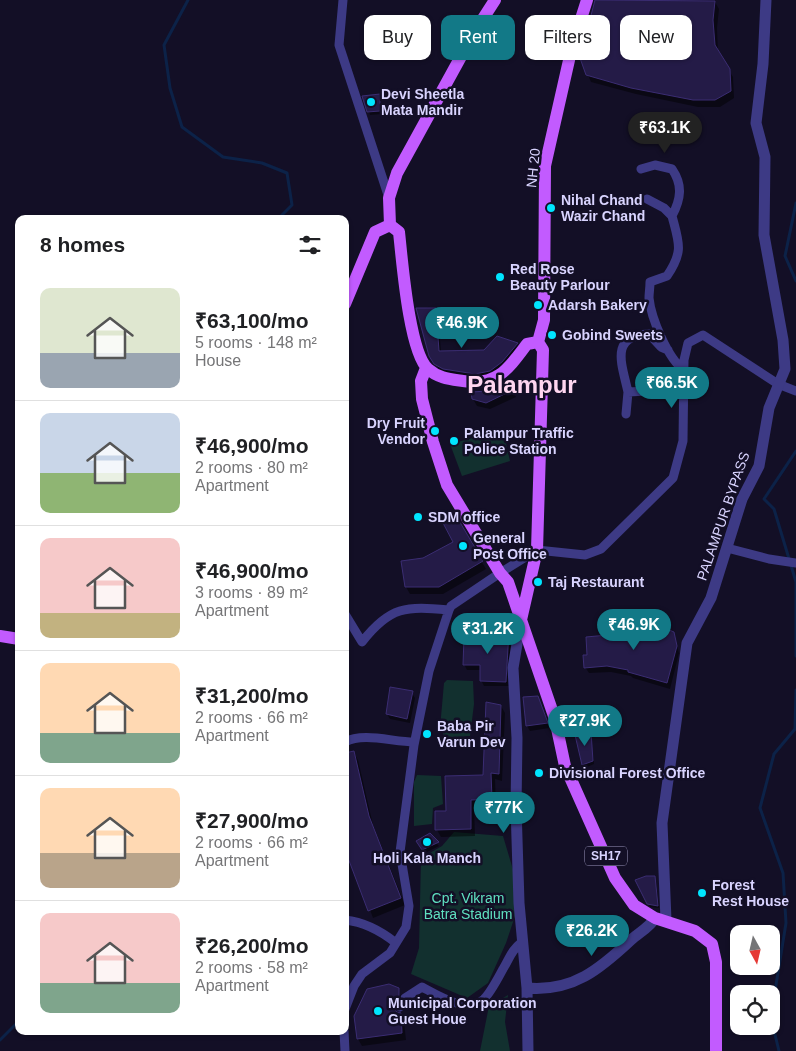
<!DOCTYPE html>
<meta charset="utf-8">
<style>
body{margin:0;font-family:Helvetica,sans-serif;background:#f2f2f2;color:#202124;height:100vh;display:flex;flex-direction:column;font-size:19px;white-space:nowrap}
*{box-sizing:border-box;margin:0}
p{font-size:16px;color:#757577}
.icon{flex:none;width:28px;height:28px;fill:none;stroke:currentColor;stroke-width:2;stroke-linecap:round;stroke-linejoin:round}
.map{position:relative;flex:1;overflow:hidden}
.panel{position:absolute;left:15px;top:215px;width:334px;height:820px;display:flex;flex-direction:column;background:#fff;border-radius:10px;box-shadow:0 1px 4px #0004}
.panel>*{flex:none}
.top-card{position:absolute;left:364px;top:15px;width:356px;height:45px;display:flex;gap:10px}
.needle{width:32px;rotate:172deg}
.tools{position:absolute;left:730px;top:925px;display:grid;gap:10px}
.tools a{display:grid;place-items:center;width:50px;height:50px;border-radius:10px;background:#fff;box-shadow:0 1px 4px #0004;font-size:25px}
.price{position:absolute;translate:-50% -42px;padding:0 11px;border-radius:18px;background:#127987;color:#fff;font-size:16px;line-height:32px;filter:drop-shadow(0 1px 2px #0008)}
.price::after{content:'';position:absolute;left:50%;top:30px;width:15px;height:11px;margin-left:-8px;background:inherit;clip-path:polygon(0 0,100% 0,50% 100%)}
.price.current{background:#222;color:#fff}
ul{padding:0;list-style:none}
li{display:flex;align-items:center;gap:15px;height:125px;padding:0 25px}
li+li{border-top:1px solid #e0e0e0}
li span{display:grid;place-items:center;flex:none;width:140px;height:100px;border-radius:10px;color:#555}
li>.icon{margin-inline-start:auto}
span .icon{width:60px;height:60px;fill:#fffc;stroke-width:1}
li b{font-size:21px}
h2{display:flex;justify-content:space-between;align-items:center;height:60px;padding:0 25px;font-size:21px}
.pill{padding:0 18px;border-radius:10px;background:#fff;box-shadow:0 1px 4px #0004;font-size:18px;line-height:45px}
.pill.current{background:#127987;color:#fff}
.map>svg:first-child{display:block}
</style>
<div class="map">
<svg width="796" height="1051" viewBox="0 0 796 1051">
<rect width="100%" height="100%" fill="#130f26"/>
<!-- green -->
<path fill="#12302f" d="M503,430L510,461L462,476L450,444Z
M447,680L473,681L474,704L470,736L445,738L440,728L444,683Z
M417,775L441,776L443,804L433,808L432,824L414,826V782Z
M454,832L503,836L514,873L517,910L506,943L488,983L467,998L411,974L419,948L421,858L442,846Z
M508,995L505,1022L510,1051H480L489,1006Z"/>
<!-- shadow -->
<path fill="#0007" d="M597,0L715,2L719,9L717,28L718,53L733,77L734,98L720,107H698L636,94L591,82L581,58Z
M380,95L382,114L370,115L369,111Z
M435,310L438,315L441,352H485L517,344L520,349L499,372L478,379L447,374L439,369L434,361Z
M513,391L516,397L490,409L477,406L473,399L487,393Z
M454,516L486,569L443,594H410L406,587L403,562L423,560L455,542Z
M634,632L673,633L679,653L670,689L633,678L631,676L611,672L589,673L585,667L589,656Z
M508,633L511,638L509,686H484L481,680L482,670H467L464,664L483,639Z
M412,693L415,698L410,723L390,719L387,714Z
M538,697L549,728L530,731L527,726L524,698Z
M501,706L505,713L502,781L495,779L496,806L474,807L475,836L441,837L437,830L436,813L447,812L484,776Z
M590,734L594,764L585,768L583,764Z
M354,753L358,760L373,825L405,905L373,918L345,840V755Z
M429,835L439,846L425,853L418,841Z
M654,878L656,881L659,908L650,907L637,880Z
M398,989L403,1003L398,1014L404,1022L406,1040L362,1046L358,1039Z"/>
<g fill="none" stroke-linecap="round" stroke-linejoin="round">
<!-- stream -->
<path stroke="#0c2248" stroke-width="3" d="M188,0L164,45L170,88L182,127L223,157L262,163L287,173L292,205L278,219
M796,203L785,256L796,281
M796,451L764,499L774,509L796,582V656
M771,1016L786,923L783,873L760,808L774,754L795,729L796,690
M771,1018L779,1051
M0,1040L19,1021"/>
</g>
<!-- building -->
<path fill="#241b47" stroke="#3b2d73" d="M595,0L715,1L713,20L715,45L730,69L731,91L715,100H693L631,88L586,75L580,58Z
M380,94V111L367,112L362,96Z
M416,308H436L439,351L484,350L497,336L518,343L502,362L490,371L475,374L443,369L434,364L429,356Z
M513,390L486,403L472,399L471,392L488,391L487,393L491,391Z
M455,514L483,561L439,587H405L401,561L423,558L453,542L443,523Z
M637,620L654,624L674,632L677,646L667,683L628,672V670L607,666L584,668L583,655H587L586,637L608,635L610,627L633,631Z
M482,631H509L506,682L480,681V665H463L464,637L481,638Z
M390,687L413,691L407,719L386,714Z
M538,696L548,723L526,726L523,697Z
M486,702L501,705L499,774L491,773L492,799L471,800V829L435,830V811H446L445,776L483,775Z
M591,732L593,761L582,765L575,735Z
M354,751L369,816L401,898L368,911L345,850V753Z
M430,833L439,842L422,850L416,841Z
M646,876H655L658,906L647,904L635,880Z
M389,984L399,988V996L394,1008L397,1012L401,1013L402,1033L357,1039L354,1016L367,989Z"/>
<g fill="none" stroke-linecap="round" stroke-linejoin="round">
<!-- minor -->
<path stroke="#3d3a85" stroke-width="9" d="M343,0L339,45L389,198
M641,169L655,165L672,169C683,185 681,199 672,216C679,243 684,251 667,276L650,282C650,288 649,293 649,298C651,318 668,359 684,370
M647,199L664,208L672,216
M628,392C622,364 609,336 649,334L661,347L668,350
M626,414L628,392C649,391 674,392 680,368
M727,548L769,559L796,563
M345,614L362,642C390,606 406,606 449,610
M345,742C363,732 393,742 414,742
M345,920C364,922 381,931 396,943
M400,1007L405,998L422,987C439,996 467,1014 484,999C491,992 498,978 503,969C511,956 510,952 523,941
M345,1009L354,986L362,974L390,953L406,927L409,906L400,852L414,745L429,671L449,610L451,606L500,573L537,550L585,555L601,549L673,478L683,441L684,360L688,343L703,335L778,384L796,391
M344,1031L345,1051"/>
<!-- tertiary -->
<path stroke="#3d3a85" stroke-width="11" d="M521,620L513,668L517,738L516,807L519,903L527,988L528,1051
M666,920L662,823L687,643L711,598L742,499L759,466L769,408L785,369L783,340L764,235L765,157L756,123L763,64L766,0
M527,988C573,992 600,969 632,939C639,933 651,926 655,918"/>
<!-- primary -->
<path stroke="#c25bff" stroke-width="12" d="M390,225L389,198L397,173L475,31L495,0
M345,304L375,232L390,225L399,232C402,259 409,352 428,369C438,378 450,379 463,381C497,387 509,368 527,344L538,342
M538,342L544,320L545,166L572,47L587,0
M426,368L421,381L422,399L433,442L447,485L500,573L508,582L555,719L565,766L615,878L634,905L655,918L695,931L712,944L716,962V1051
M521,620L537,550L543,350L538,342
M0,636L19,639"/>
</g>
<!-- markers -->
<g fill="#00e5ff" stroke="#130f26" stroke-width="2">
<circle cx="371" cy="102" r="5"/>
<circle cx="551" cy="208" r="5"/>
<circle cx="500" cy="277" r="5"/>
<circle cx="538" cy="305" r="5"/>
<circle cx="552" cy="335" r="5"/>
<circle cx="435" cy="431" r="5"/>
<circle cx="454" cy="441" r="5"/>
<circle cx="418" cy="517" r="5"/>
<circle cx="463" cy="546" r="5"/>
<circle cx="538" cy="582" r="5"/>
<circle cx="427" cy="734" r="5"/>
<circle cx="539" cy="773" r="5"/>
<circle cx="427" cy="842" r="5"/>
<circle cx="702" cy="893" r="5"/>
<circle cx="378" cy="1011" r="5"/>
</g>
<g text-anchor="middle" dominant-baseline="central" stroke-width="5" stroke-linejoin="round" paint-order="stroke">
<!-- shield labels -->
<rect fill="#130f26" stroke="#9e99be" stroke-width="1" x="585" y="846.5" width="42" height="19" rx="4"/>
<g font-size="12" font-weight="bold" fill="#d9d4ff">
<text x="606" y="856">SH17</text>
</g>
<!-- poi labels -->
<g font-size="14" font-weight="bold" fill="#d9d4ff" stroke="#130f26" text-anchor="start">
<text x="381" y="94">Devi Sheetla<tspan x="381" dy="16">Mata Mandir</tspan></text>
<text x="561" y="200">Nihal Chand<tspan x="561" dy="16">Wazir Chand</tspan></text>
<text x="510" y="269">Red Rose<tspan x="510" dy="16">Beauty Parlour</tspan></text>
<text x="548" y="305">Adarsh Bakery</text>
<text x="562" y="335">Gobind Sweets</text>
<text x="425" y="423" text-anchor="end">Dry Fruit<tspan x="425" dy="16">Vendor</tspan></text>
<text x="464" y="433">Palampur Traffic<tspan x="464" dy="16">Police Station</tspan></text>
<text x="428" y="517">SDM office</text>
<text x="473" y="538">General<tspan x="473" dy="16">Post Office</tspan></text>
<text x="548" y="582">Taj Restaurant</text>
<text x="437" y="726">Baba Pir<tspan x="437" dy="16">Varun Dev</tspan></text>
<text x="549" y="773">Divisional Forest Office</text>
<text x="427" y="858" text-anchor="middle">Holi Kala Manch</text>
<text x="712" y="885">Forest<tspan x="712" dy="16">Rest House</tspan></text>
<text x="388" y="1003">Municipal Corporation<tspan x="388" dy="16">Guest Houe</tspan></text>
</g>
<!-- street labels -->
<g font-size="14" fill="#d9d4ff" stroke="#130f26">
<text transform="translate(533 168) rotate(-84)">NH 20</text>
<text transform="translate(723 516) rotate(-71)">PALAMPUR BYPASS</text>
</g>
<!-- park labels -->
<g font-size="14" fill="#5fe0c0" stroke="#130f26">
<text x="468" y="898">Cpt. Vikram<tspan x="468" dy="16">Batra Stadium</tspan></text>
</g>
<!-- town labels -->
<g font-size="24" font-weight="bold" fill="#ffd6f0" stroke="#130f26">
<text x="522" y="384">Palampur</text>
</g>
</g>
</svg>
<div class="tools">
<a><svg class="needle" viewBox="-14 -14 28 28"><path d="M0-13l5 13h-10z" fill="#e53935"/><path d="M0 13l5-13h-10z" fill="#757577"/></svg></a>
<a><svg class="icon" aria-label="locate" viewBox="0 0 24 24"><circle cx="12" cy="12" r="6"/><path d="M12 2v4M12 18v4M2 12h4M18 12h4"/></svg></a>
</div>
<b class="price current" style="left:665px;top:154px">₹63.1K</b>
<b class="price" style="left:462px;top:349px">₹46.9K</b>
<b class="price" style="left:672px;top:409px">₹66.5K</b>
<b class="price" style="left:634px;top:651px">₹46.9K</b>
<b class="price" style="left:488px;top:655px">₹31.2K</b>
<b class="price" style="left:585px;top:747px">₹27.9K</b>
<b class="price" style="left:504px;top:834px">₹77K</b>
<b class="price" style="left:592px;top:957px">₹26.2K</b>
<div class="top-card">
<a class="pill">Buy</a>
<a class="pill current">Rent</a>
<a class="pill">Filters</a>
<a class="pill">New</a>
</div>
<section class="panel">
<h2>8 homes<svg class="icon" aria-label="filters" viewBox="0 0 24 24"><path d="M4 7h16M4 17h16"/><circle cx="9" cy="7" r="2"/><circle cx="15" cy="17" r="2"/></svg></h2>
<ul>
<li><span style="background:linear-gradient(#dfe7d0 65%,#9aa5b1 0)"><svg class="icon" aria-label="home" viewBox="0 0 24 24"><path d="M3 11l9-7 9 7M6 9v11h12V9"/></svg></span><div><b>₹63,100/mo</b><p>5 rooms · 148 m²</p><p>House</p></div></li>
<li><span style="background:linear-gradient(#c9d6e8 60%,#8fb573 0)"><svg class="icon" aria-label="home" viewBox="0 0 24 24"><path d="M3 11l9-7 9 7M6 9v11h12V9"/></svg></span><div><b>₹46,900/mo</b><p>2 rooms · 80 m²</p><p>Apartment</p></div></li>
<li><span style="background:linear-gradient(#f6c9c9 75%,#c2b280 0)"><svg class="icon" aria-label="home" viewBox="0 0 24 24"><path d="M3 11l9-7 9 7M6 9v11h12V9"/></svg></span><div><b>₹46,900/mo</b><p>3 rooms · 89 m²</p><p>Apartment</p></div></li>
<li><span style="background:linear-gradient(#ffd9b3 70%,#7fa58c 0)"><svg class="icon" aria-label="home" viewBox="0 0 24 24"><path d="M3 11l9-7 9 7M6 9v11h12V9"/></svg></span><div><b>₹31,200/mo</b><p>2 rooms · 66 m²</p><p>Apartment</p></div></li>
<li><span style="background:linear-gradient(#ffd9b3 65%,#b9a48a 0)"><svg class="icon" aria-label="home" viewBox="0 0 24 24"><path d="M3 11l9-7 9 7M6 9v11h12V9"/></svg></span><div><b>₹27,900/mo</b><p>2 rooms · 66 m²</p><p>Apartment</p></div></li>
<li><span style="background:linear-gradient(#f6c9c9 70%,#7fa58c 0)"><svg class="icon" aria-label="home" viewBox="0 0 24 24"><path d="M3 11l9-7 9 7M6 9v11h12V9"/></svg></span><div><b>₹26,200/mo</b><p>2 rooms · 58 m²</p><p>Apartment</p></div></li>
</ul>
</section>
</div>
